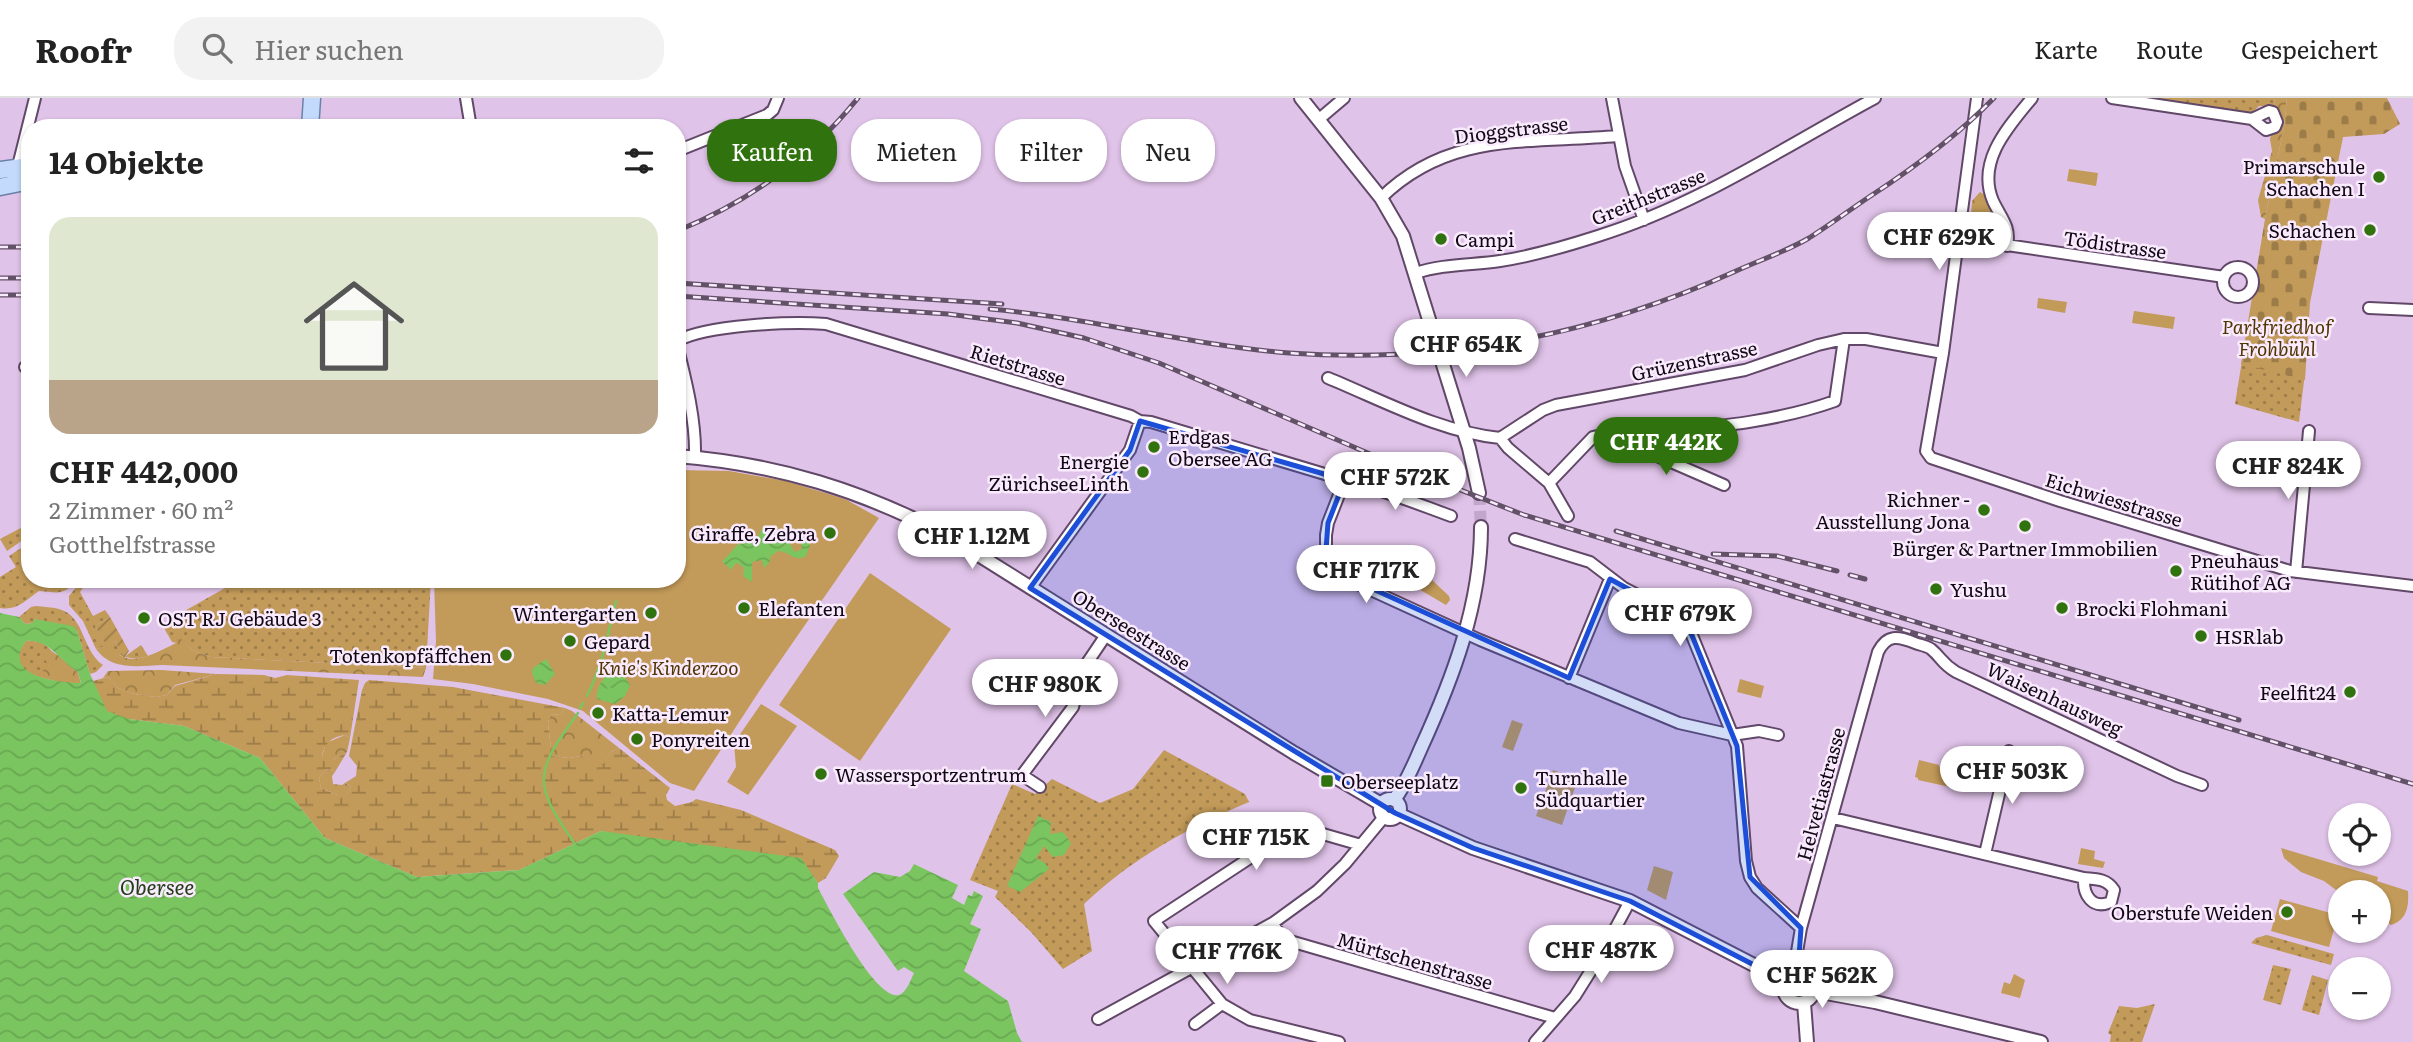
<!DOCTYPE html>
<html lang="de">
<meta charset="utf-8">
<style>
body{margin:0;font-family:Literata,serif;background:#f2f2f2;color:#222;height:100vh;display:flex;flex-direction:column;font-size:26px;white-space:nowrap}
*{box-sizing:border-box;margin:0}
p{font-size:23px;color:#767676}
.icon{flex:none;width:38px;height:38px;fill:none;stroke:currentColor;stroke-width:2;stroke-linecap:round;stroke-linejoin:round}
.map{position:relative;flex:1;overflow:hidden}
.side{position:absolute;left:21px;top:21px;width:665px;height:469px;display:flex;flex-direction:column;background:#fff;border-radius:28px;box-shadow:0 2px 5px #0004}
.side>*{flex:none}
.top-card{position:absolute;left:707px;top:21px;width:665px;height:63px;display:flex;gap:14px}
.fabs{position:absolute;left:2328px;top:705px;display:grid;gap:14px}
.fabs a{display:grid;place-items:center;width:63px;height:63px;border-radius:50%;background:#fff;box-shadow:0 2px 5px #0004;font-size:35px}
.price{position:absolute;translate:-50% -60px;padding:0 16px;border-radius:24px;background:#fff;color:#222;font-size:23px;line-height:46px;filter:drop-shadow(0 2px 4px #0008)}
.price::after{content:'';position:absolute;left:50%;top:42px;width:21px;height:16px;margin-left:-10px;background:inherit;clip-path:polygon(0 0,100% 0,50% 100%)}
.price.selected{background:#30720d;color:#fff}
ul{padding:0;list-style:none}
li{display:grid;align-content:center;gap:14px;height:371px;padding:0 28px}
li+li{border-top:2px solid #e0e0e0}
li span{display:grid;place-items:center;height:217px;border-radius:21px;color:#555}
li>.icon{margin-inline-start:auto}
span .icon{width:126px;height:126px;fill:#fffc;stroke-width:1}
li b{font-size:30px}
h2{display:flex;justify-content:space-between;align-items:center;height:84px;padding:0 28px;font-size:30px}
.pill{padding:0 24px;border-radius:28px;background:#fff;box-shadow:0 2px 5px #0004;font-size:24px;line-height:63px}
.pill.selected{background:#30720d;color:#fff}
header{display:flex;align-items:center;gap:42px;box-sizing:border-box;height:98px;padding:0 35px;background:#fff;border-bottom:2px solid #e0e0e0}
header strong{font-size:33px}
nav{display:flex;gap:38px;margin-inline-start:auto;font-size:24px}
.search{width:490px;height:63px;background:#f2f2f2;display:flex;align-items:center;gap:18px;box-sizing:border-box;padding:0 24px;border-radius:28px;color:#767676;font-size:26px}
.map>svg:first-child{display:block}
</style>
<header>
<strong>Roofr</strong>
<div class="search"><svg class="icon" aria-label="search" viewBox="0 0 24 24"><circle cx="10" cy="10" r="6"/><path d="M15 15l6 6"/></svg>Hier suchen</div>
<nav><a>Karte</a><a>Route</a><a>Gespeichert</a></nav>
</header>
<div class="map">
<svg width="2413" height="944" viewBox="0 0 2413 944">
<defs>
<pattern id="grass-dots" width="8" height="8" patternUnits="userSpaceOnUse" patternTransform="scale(1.75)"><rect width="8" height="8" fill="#c29a59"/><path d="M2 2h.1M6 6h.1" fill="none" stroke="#9c7c48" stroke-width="1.8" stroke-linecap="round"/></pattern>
<pattern id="forest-crowns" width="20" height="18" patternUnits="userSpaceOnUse" patternTransform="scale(1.75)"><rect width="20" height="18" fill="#c29a59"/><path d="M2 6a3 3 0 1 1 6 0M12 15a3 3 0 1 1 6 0" fill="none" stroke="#9c7c48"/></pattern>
<pattern id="wetland-marsh" width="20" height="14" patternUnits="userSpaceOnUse" patternTransform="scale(1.75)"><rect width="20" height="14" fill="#c29a59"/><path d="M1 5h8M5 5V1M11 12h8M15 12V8" fill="none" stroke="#9c7c48"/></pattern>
<pattern id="cemetery-stones" width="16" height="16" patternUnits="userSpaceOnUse" patternTransform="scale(1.75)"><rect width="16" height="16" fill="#c29a59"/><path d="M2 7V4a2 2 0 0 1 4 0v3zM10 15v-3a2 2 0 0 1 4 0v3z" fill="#9c7c48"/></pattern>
<pattern id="garden-furrows" width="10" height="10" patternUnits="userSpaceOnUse" patternTransform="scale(1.75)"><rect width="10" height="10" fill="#c29a59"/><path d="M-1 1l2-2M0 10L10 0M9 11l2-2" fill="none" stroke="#9c7c48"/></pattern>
<pattern id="water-waves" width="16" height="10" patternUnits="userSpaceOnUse" patternTransform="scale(1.75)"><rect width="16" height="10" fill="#7bc560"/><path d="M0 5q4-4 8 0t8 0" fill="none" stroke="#69a852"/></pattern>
</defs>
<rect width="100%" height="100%" fill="#e0c3e9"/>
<!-- grass -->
<path fill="url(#grass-dots)" d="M2151,0H2275L2274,8H2259L2252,15Z
M2245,244L2305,275L2299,324L2235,306Z
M30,425V437L7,453L0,441Z
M30,444V481H78C63,499 58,494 39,493C26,502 17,513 0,510V479L16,469L9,458Z
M83,481H89L80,494L93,518L105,512L110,519L95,528L107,547L115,543L124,559L141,547L148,558C130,564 119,557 103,549L96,551L83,523L69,507V498Z
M241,481H431L426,570L211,559L192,552L179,540L177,545L172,544L164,530L178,521L180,524L184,522L181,515Z
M36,508C43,509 52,509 59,511C85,518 82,553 103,567L96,574L90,576L77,533L34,521V525L25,526L19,519L31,509Z
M26,543C54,541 57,563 63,585C41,579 0,575 26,543Z
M1164,652L1245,696L1249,704C1186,731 1134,759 1084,806L1092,853L1063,871L1031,834L995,799L998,793L970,782L1012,686L1035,696L1052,681L1100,705L1133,691Z
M2267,837L2334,856L2331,867L2251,845L2256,840Z
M2273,867L2291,871L2281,907L2263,902Z
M2312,877L2328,882L2319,917L2302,912Z
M2155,906L2142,944H2110L2111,937L2108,935L2119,908L2137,910Z"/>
<!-- forest -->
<path fill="url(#forest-crowns)" d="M2275,0H2287L2284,29L2265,121L2261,119L2258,102L2272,53L2270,41L2272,33L2279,18L2274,8Z
M1980,94L1985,97L2004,134L2001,141L1980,139L1970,133L1972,103Z
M179,539L192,552L211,559L426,570L423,579L163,567C138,568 112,573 96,551L103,549L113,551C130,572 157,554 176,545Z
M45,552C59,553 66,567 78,574L81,586L63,585L39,578L48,566L41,556Z
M161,572L216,576L175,587L167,597L156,599L134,596L118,590L108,579L103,580L108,573Z
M565,610L572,613L619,650L611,654L603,668L582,658L569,660L552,658L548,626L550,617L561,616Z
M345,637L350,640L347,654L333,662H324L322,658L326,645Z
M331,671L335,674L332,678L333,686L342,687L345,685L351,688L348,697H338L321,690L319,680L325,672Z"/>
<!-- wetland -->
<path fill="url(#wetland-marsh)" d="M21,549L17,563C26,581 61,587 80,585C89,585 99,581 108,579L118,590L134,596L156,599L167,597L175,588L216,576L264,577L275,580L287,577L359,582L350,640L345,637C332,639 324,645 322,658L325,662H333L347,654L335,674L331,671L325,672L319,680L321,690L338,697L348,696L351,688L345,685L356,678L357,668L349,658L362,592L365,585L369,582L453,589L565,610L561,616L550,617L548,626L552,658L569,660L582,658L603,667L611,654L619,650L670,690L666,697L667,702L675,708L692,704L696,701L741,712L835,752L839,758L826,780L818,785L813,778L601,733L519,772L417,779L325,740L260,660L184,628L129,621L94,630L0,556Z"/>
<!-- cemetery -->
<path fill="url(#cemetery-stones)" d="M2287,0H2387L2400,26L2384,36L2343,39L2310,205L2305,282L2241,266L2265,121L2284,29Z"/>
<!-- park -->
<path fill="#c29a59" d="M2069,71L2098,75L2096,88L2067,83Z
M2038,200L2067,204L2065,215L2037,210Z
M2134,213L2175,219L2173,231L2132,225Z
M677,372L729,373L786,383L845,401L879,420L760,592L694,693L670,685L583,613L548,601L473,586L433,581L436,543L434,482L677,481Z
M870,475L951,531L860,663L779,607Z
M1431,481L1449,498L1450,502L1446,507L1417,490Z
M1740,581L1764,588L1761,600L1737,594Z
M761,606L797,628L748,697L727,684L736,669L734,645Z
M1512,622L1523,626L1513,653L1502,649Z
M1919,662L1939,667V669L1961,672L1959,681L1952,679L1950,689L1918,682V680L1915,679Z
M1553,672L1578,681L1562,727L1536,718Z
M2081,750L2095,753L2094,761L2105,764L2103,770L2078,766Z
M2281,750L2378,779L2377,783L2408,793C2409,808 2407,822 2391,827L2378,818V794L2340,795L2324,783L2301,774L2284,760Z
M1654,768L1673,774L1666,802L1647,792Z
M2280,801L2338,817L2329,849L2271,833Z
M2014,876L2025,882L2020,900L2001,895L2004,884L2010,886Z"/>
<!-- garden -->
<path fill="url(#garden-furrows)" d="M110,519L129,553L124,560L115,543L107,548L95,528Z"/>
<!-- water -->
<path fill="url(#water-waves)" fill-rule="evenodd" d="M769,429C791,434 785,440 795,454L802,451L800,438H806L810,447L806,458C795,465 789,453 778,453L771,458L769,465L764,470L762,462L752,464V484L743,478L744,470L738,465L735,466L731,472L722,463C738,450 732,444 757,440L762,431Z
M0,515L19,519L25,526L33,525L34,521L73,528L77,533L90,576L107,613L129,621L184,628L260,660L325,740L417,779L519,772L601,733L801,760L818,785V790C828,808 875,903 899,897C907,894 911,881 914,875L904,869L898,873L843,796L874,774L900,779L910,773L914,766L958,787L952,800L964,807L968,797L972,798L974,793L983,798L970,826L981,831L964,873L1008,903L1017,935L1022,944H0ZM26,543C50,541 59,563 78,574L81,585C58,585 0,578 26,543Z
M546,561L555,576L545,587L536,585L532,575L533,570Z
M611,575C622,576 625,578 630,587L625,598L615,606L597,601C596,592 602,578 611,575Z
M1038,718L1051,724L1050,736L1063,734L1071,745L1064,757L1053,759L1044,748L1036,760L1045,765L1049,771L1020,794L1007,788Z"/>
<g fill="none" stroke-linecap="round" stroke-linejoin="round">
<!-- stream -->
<path stroke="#7bc560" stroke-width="2.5" d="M606,587L612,592
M587,598C602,568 608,536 616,503
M580,610L583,605
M575,746C532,685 534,675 578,615"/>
<!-- tertiary-tunnel -->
<path stroke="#c1a7c9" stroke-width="12" stroke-dasharray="12 6" stroke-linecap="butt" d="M1479,395L1481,429"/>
<!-- minor casing -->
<g stroke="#614868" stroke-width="14">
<path id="minor" d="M466,0L471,30
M1612,0L1625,68L1644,122
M1977,0L1943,255L1926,353L1931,360L2060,403L2290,473L2413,488
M2112,0L2252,21L2269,13L2273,14L2277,24L2275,29L2266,32L2252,21
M1318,22L1344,0
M677,53L767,17L773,12L778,0
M17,72L35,0
M1381,100C1449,33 1529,46 1617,38
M1959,140L2224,179
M2007,148C2011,128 2001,120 1993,103C1976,63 2009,28 2032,0
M2223 184a15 15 0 1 1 30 0a15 15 0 1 1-30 0Z
M1416,175C1442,166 1473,167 1500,163C1533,158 1567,148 1598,138C1698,107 1784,49 1875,0
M2369,210L2413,212
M677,243C706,227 792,223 826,226L1131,318L1140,323L1151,324L1338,380C1347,386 1364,387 1375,391C1401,399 1426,409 1451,418
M677,247C686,283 696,322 695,359
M25,269L30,274
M1328,280C1384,303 1440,334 1500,340L1543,312L1556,307L1745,272L1818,247L1844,241H1866L1943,255
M1632,337L1648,354L1724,387
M1500,340L1508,350L1549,385L1568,418
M1344,384L1328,425L1326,437V452L1331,465L1340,476L1362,488L1480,542L1679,625L1732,637L1759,633L1778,637
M1549,385L1593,339C1611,334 1633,337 1652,335C1714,329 1776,324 1835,303L1844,241
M1515,441L1590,464L1624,490L1678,518L1691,535L1737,648L1746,763L1750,779L1757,790L1801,830
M2296,474L2309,333
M1030,490L1130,352L1140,323
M1569,580L1610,481
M1040,689L1022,677L1073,609L1083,571L1106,537
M1833,720L2084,780C2097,781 2107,781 2114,792L2111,804C2092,812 2083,797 2084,780
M1985,756L2009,653
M1273,825L1279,836L1290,843L1555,920
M1798,874L1796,860L1801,830L1878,554C1887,536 1898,538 1915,545C1920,547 1927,548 1931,551C1942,560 1941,565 1956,574L2177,678L2202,687
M1098,921L1273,825L1317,793L1345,766L1384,719
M1195,926L1222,906
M1339,944L1250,922L1222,906L1154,823L1294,731L1309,732L1361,747
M1535,944L1575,898L1602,855L1630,803"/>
</g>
<!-- tertiary casing -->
<g stroke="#614868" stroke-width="16">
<path id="tertiary" d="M1301,0L1381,100L1403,138L1469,350L1479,395
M677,358C777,366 862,392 950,439L1294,655L1381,706
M1380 711a10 10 0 1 1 20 0a10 10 0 1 1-20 0Z
M1394,702C1406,686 1413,668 1421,650C1453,580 1481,506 1481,429
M1398,716L1473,750L1630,803L1785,883
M1784 890a15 15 0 1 1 30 0a15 15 0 1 1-30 0Z
M1815,893L1875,904L2041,944
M1804,905L1807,944"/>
</g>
<!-- primary casing -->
<g stroke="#6b81aa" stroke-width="19">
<path id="primary" d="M310,30L312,0
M0,72L30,68
M0,89L30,83"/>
</g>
<!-- minor -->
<use href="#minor" stroke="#fff" stroke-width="10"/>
<!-- tertiary -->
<use href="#tertiary" stroke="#fff" stroke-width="12"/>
<!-- primary -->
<use href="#primary" stroke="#c4dafc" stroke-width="16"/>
<!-- rail casing -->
<g stroke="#625167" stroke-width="5">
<path id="rail" d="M677,133C748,104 810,60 858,0
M0,149H30
M0,180H30
M677,185L1002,206
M0,197H30
M677,198L948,216L1017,225L1084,240L1159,265L1377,359L1524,417L2413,686
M990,211C1091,220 1189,247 1289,255C1446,266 1593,238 1736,173C1760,162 1787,153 1809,140C1831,126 1851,111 1872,97C1915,69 1958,37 1994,0
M1616,433L2239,622
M1713,456L1777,458L1837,473
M1850,477L1865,481"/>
</g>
<!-- rail -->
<use href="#rail" stroke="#f9eafd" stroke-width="2.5" stroke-dasharray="8" stroke-linecap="butt"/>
</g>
<!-- marked area -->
<path fill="#1d4ed8" fill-opacity="0.2" stroke="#1d4ed8" stroke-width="5" stroke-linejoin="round" d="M1140,323L1338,380L1344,384L1328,425L1326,452L1340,476L1569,580L1610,481L1678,518L1691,535L1737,648L1750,779L1801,830L1798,874L1785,883L1630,803L1473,750L1395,715L1030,490L1130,352Z"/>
<!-- markers -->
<g fill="#30720d" stroke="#f9eafd" stroke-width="2.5">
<circle cx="2379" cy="79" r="7"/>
<circle cx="2370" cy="132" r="7"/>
<circle cx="1441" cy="141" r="7"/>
<circle cx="1154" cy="349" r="7"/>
<circle cx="1143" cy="374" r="7"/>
<circle cx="1984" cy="412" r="7"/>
<circle cx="2025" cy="428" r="7"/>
<circle cx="830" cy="435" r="7"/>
<circle cx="2176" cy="473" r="7"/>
<circle cx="1936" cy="491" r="7"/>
<circle cx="744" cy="510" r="7"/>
<circle cx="2062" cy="510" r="7"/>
<circle cx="651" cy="515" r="7"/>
<circle cx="144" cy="520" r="7"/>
<circle cx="2201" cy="538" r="7"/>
<circle cx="570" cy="543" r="7"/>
<circle cx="506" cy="557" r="7"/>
<circle cx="2350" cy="594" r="7"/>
<circle cx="598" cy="615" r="7"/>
<circle cx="637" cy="641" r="7"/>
<circle cx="821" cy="676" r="7"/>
<rect x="1320" y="676" width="14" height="14" rx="3.5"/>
<circle cx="1521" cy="690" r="7"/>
<circle cx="2287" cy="814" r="7"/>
</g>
<g text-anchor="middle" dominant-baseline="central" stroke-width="5" stroke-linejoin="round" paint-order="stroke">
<!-- street labels -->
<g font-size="19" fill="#110814" stroke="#f9eafd">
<text transform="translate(1511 31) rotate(-7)">Dioggstrasse</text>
<text transform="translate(1648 98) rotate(-22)">Greithstrasse</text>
<text transform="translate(2115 146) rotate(8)">Tödistrasse</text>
<text transform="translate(1694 262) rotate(-12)">Grüzenstrasse</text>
<text transform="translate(1018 266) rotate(17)">Rietstrasse</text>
<text transform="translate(2114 401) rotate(17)">Eichwiesstrasse</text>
<text transform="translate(1132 531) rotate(32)">Oberseestrasse</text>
<text transform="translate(2055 600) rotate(25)">Waisenhausweg</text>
<text transform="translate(1820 696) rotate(-75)">Helvetiastrasse</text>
<text transform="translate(1415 862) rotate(16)">Mürtschenstrasse</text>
</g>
<!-- poi labels -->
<g font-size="19" fill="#110814" stroke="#f9eafd" text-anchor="start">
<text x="2365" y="68" text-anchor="end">Primarschule<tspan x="2365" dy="22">Schachen I</tspan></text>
<text x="2356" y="132" text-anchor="end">Schachen</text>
<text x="1455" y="141">Campi</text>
<text x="1168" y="338">Erdgas<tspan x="1168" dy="22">Obersee AG</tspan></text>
<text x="1129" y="363" text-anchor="end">Energie<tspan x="1129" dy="22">ZürichseeLinth</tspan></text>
<text x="1970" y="401" text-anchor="end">Richner -<tspan x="1970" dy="22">Ausstellung Jona</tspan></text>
<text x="816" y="435" text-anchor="end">Giraffe, Zebra</text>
<text x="2025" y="450" text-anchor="middle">Bürger &amp; Partner Immobilien</text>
<text x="2190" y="462">Pneuhaus<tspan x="2190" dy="22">Rütihof AG</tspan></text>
<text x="1950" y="491">Yushu</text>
<text x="758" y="510">Elefanten</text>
<text x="2076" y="510">Brocki Flohmani</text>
<text x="637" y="515" text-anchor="end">Wintergarten</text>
<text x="158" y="520">OST RJ Gebäude 3</text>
<text x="2215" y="538">HSRlab</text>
<text x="584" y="543">Gepard</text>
<text x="492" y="557" text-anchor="end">Totenkopfäffchen</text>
<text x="2336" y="594" text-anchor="end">Feelfit24</text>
<text x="612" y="615">Katta-Lemur</text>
<text x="651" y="641">Ponyreiten</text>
<text x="835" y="676">Wassersportzentrum</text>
<text x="1535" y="679">Turnhalle<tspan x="1535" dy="22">Südquartier</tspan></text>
<text x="1341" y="683">Oberseeplatz</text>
<text x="2273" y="814" text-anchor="end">Oberstufe Weiden</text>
</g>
<!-- park labels -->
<g font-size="19" font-style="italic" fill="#503500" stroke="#f9eafd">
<text x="2277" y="228">Parkfriedhof<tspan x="2277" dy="22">Frohbühl</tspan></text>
<text x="668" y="569">Knie's Kinderzoo</text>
</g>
<!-- water labels -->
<g font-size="21" font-style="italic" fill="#203d15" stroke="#f9eafd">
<text x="157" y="787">Obersee</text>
</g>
</g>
</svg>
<div class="fabs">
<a><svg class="icon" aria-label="locate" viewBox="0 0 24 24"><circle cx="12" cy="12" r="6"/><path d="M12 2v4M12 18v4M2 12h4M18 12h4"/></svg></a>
<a>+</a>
<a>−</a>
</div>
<b class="price" style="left:1939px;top:174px">CHF 629K</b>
<b class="price" style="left:1466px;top:281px">CHF 654K</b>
<b class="price selected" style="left:1666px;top:379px">CHF 442K</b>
<b class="price" style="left:2288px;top:403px">CHF 824K</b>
<b class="price" style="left:1395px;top:414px">CHF 572K</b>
<b class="price" style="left:972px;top:473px">CHF 1.12M</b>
<b class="price" style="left:1366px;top:507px">CHF 717K</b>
<b class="price" style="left:1680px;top:550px">CHF 679K</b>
<b class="price" style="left:1045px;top:621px">CHF 980K</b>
<b class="price" style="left:2012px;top:708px">CHF 503K</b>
<b class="price" style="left:1256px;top:774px">CHF 715K</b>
<b class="price" style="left:1601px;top:887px">CHF 487K</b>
<b class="price" style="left:1227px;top:888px">CHF 776K</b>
<b class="price" style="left:1822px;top:912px">CHF 562K</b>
<div class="top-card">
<a class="pill selected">Kaufen</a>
<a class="pill">Mieten</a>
<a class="pill">Filter</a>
<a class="pill">Neu</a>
</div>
<section class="side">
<h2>14 Objekte<svg class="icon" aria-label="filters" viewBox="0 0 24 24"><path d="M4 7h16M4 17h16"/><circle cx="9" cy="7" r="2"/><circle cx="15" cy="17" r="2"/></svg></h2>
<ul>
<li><span style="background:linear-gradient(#dfe7d0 75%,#b9a48a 0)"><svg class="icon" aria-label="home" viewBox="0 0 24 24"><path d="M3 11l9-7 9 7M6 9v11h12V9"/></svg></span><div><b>CHF 442,000</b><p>2 Zimmer · 60 m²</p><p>Gotthelfstrasse</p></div></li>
</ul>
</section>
</div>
